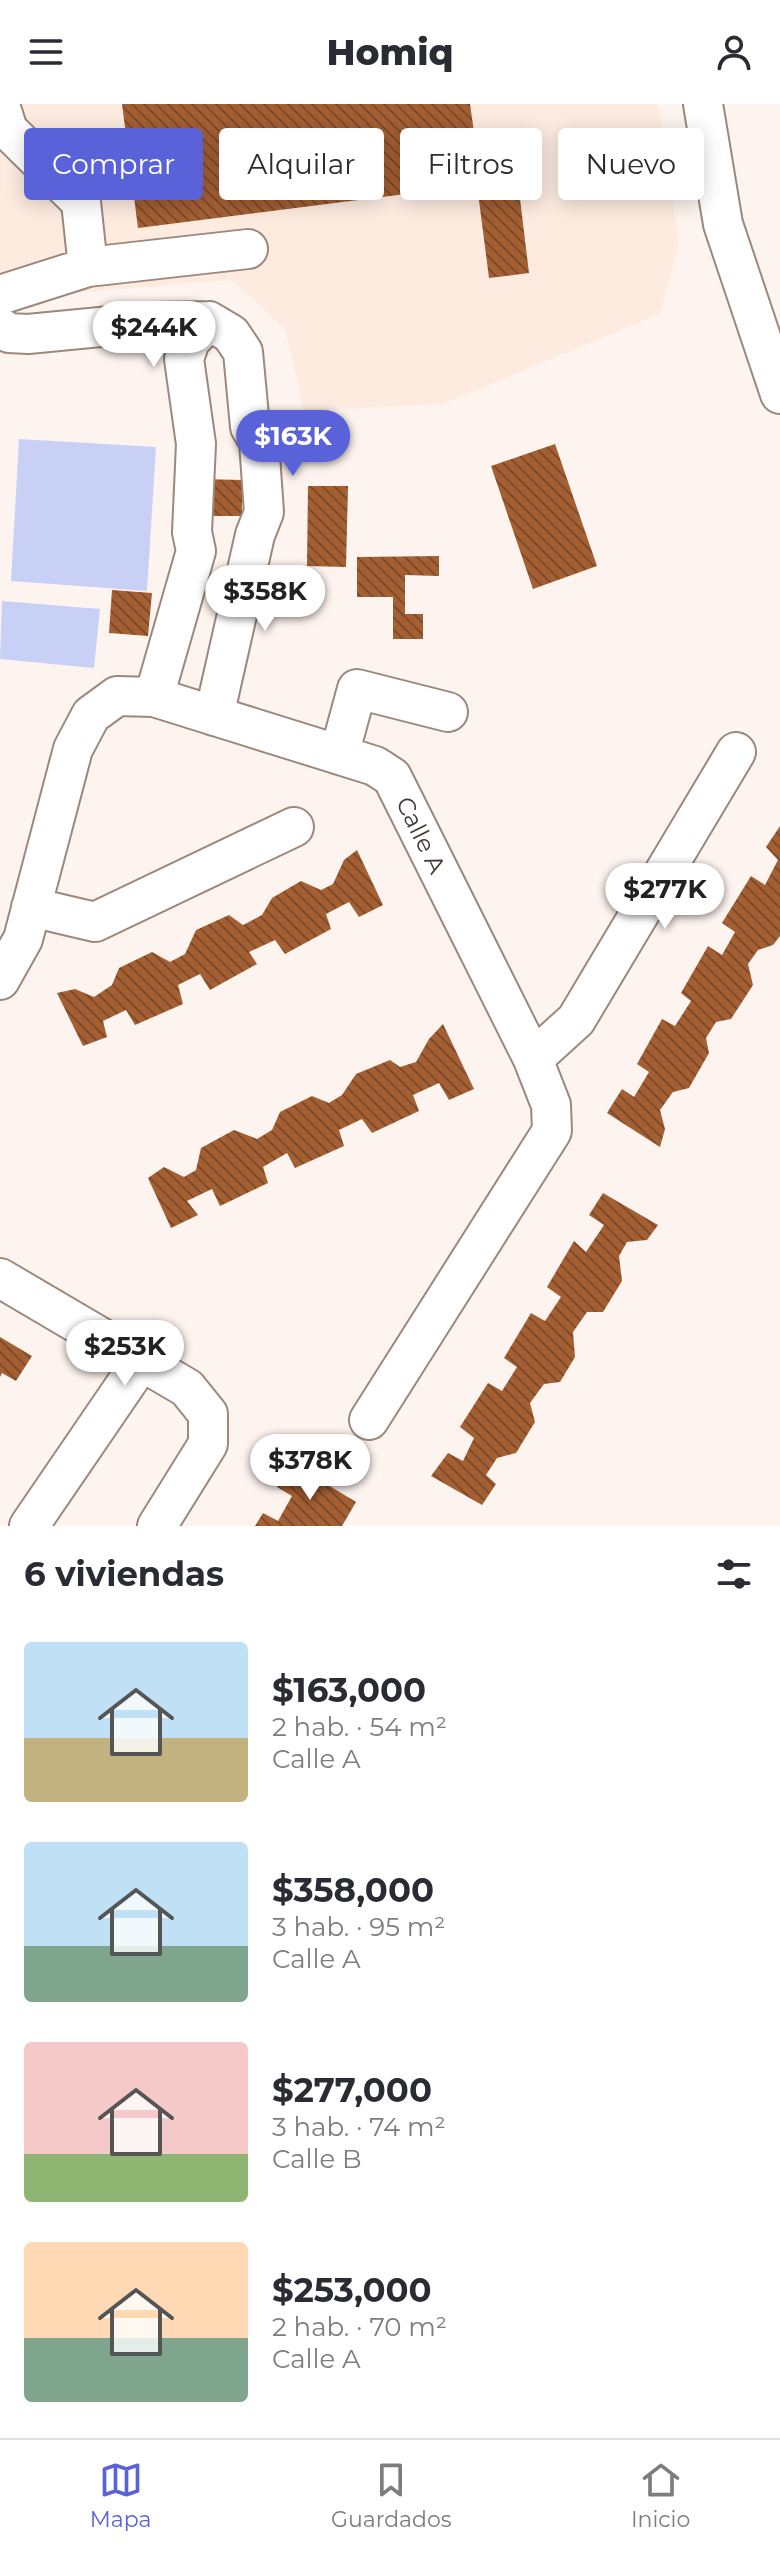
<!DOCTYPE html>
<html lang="es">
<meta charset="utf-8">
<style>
body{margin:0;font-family:Montserrat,sans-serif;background:#f2f2f3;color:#2b2b33;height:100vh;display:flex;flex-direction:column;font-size:30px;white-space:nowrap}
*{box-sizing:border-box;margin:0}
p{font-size:26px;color:#7c7c81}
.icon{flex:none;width:44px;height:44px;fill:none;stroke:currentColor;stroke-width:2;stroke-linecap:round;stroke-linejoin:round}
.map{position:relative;height:1422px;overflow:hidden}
.panel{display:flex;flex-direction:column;background:#fff;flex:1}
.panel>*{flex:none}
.hud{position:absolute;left:24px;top:24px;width:732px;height:72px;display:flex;gap:16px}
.price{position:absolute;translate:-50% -68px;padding:0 18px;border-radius:28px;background:#fff;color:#222;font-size:26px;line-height:52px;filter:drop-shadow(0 2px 4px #0008)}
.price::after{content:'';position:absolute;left:50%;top:48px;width:24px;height:18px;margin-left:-12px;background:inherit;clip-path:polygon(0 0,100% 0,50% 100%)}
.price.selected{background:#5a62d9;color:#fff}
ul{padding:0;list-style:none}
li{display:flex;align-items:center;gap:24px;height:200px;padding:0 24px}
li span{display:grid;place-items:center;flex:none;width:224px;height:160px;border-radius:8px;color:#555}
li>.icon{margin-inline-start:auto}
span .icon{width:96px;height:96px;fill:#fffc;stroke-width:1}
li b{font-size:34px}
h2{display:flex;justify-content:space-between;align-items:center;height:96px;padding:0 24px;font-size:34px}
.tag{padding:0 28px;border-radius:8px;background:#fff;box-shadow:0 4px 20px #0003;font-size:28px;line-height:72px}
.tag.selected{background:#5a62d9;color:#fff}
header{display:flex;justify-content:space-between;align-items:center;height:104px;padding:0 24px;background:#fff;font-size:36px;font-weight:800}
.tabs{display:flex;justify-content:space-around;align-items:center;height:112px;border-top:2px solid #e1e1e2;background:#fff;font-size:22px;color:#7c7c81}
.tabs a{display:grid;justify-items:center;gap:4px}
.tabs .selected{color:#5a62d9}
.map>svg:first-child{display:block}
</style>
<header><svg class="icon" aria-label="menu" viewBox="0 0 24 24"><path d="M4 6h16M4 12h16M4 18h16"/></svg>Homiq<svg class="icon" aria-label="person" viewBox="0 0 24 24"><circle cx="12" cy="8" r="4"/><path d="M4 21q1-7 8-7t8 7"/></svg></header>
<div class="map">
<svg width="780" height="1422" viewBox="0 0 780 1422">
<defs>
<pattern id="building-back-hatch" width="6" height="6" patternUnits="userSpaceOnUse" patternTransform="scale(2)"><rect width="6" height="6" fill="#a45f33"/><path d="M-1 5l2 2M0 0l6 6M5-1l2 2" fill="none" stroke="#804b2a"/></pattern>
</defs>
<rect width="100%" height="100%" fill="#fef4ef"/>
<!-- built -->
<path fill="#fdebe0" d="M0,0H658L679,140L660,210L444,300L304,307L285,225L232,176L0,195Z"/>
<!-- pitch -->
<path fill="#c8d0f5" d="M19,335L156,343L147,487L11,477Z
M2,497L100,505L94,564L0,555Z"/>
<!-- building -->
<path fill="url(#building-back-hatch)" d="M122,0H470L476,42L513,37L529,169L489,174L477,81L138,124Z
M555,340L597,462L533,485L491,362Z
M200,375L242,376V412H200Z
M308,382H348L346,463L307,462Z
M439,452V472L405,471V510H423V535H393V493H357V453Z
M112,486L152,489L148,532L109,529Z
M780,722V832L773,841L758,846L748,860L753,881L731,915L716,918L706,934L709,949L689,984L673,988L660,1006L665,1025L660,1043L607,1009L622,985L634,993L649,968L637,960L662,915L675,922L691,897L681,889L708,842L722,851L735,828L722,819L751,772L765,781L778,756L766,743Z
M357,746L383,801L359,813L349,798L326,810L331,825L285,850L275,836L249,848L257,860L210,886L200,870L178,881L183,900L135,921L126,906L103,917L107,933L83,942L57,889L75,885L94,893L112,881L119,864L152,848L170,858L185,850L196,826L229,811L243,821L262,811L272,794L301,777L321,786L333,780L344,756Z
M443,920L474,985L449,996L439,979L413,991L419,1007L372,1029L362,1015L339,1026L344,1042L295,1064L287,1049L263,1063L268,1079L220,1102L212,1085L187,1097L198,1111L171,1124L148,1074L164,1063L184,1073L196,1066L201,1044L234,1026L257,1035L272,1026L280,1008L312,992L329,999L342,991L356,970L390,956L400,963L416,958L429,935Z
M603,1089L658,1121L647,1136L627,1138L619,1152L622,1177L603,1208H587L573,1228L575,1253L560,1278L544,1280L530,1299L535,1318L516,1349L497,1354L486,1371L496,1380L482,1401L431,1372L448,1349L463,1357L474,1334L460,1323L488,1279L502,1287L517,1263L504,1254L531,1209L545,1217L561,1193L547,1183L574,1137L586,1148L604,1121L589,1111Z
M0,1233L32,1252L16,1277L2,1269L0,1273Z
M292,1359L356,1398L342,1422H255L263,1409L278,1417L292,1392L277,1383Z"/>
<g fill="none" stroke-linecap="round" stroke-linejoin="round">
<!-- minor casing -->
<g stroke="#9c887c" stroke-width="42">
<path id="minor" d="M703,0L723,120L780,290
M0,1L8,26L81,98L88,163
M0,191L88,163L248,145
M209,217L231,230L243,248L250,323L259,338L264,408L255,431L214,612
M0,223L9,229L28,230L152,218L209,217
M154,593L196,447L192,428L196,340L184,255L190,237L209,217
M339,651L357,585L448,608
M31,803L95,818L294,723
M0,876L23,835L73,645L91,611L117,592L154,593L375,662L392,673L533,955L551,1001L552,1027L369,1316
M533,955L576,916L736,648
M0,1174L187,1284L208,1310V1340L157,1422
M29,1422L141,1258"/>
</g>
<!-- minor -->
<use href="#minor" stroke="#fff" stroke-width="38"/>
</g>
<g text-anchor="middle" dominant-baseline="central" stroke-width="8" stroke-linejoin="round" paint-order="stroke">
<!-- street labels -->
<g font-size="24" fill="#403732" stroke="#fff">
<text transform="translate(421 731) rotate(64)">Calle A</text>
</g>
</g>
</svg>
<b class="price" style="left:154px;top:265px">$244K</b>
<b class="price selected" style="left:293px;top:374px">$163K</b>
<b class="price" style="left:265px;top:529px">$358K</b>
<b class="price" style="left:665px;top:827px">$277K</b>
<b class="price" style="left:125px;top:1284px">$253K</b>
<b class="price" style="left:310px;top:1398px">$378K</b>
<div class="hud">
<a class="tag selected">Comprar</a>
<a class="tag">Alquilar</a>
<a class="tag">Filtros</a>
<a class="tag">Nuevo</a>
</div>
</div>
<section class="panel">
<h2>6 viviendas<svg class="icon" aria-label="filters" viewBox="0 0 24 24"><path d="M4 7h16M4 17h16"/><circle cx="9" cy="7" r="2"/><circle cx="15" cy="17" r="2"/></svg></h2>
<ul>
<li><span style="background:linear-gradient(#bfe0f5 60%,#c2b280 0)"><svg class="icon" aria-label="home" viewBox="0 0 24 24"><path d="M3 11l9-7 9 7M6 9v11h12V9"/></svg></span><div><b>$163,000</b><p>2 hab. · 54 m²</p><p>Calle A</p></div></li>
<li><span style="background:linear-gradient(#bfe0f5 65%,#7fa58c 0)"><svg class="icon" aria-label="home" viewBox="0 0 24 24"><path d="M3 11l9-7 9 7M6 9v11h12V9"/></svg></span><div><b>$358,000</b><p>3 hab. · 95 m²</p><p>Calle A</p></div></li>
<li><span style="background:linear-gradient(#f6c9c9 70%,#8fb573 0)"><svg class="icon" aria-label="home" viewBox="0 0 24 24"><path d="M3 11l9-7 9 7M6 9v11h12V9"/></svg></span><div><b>$277,000</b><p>3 hab. · 74 m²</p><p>Calle B</p></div></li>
<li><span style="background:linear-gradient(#ffd9b3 60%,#7fa58c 0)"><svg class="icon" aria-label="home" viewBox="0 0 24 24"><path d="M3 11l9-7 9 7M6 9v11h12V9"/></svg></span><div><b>$253,000</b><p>2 hab. · 70 m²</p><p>Calle A</p></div></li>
</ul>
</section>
<nav class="tabs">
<a class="selected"><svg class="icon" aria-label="map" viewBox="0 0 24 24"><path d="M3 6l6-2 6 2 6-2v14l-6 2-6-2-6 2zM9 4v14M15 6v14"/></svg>Mapa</a>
<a><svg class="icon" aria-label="saved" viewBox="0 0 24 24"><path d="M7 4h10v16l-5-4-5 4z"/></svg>Guardados</a>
<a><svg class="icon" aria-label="home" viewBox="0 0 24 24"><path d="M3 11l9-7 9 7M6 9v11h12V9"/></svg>Inicio</a>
</nav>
